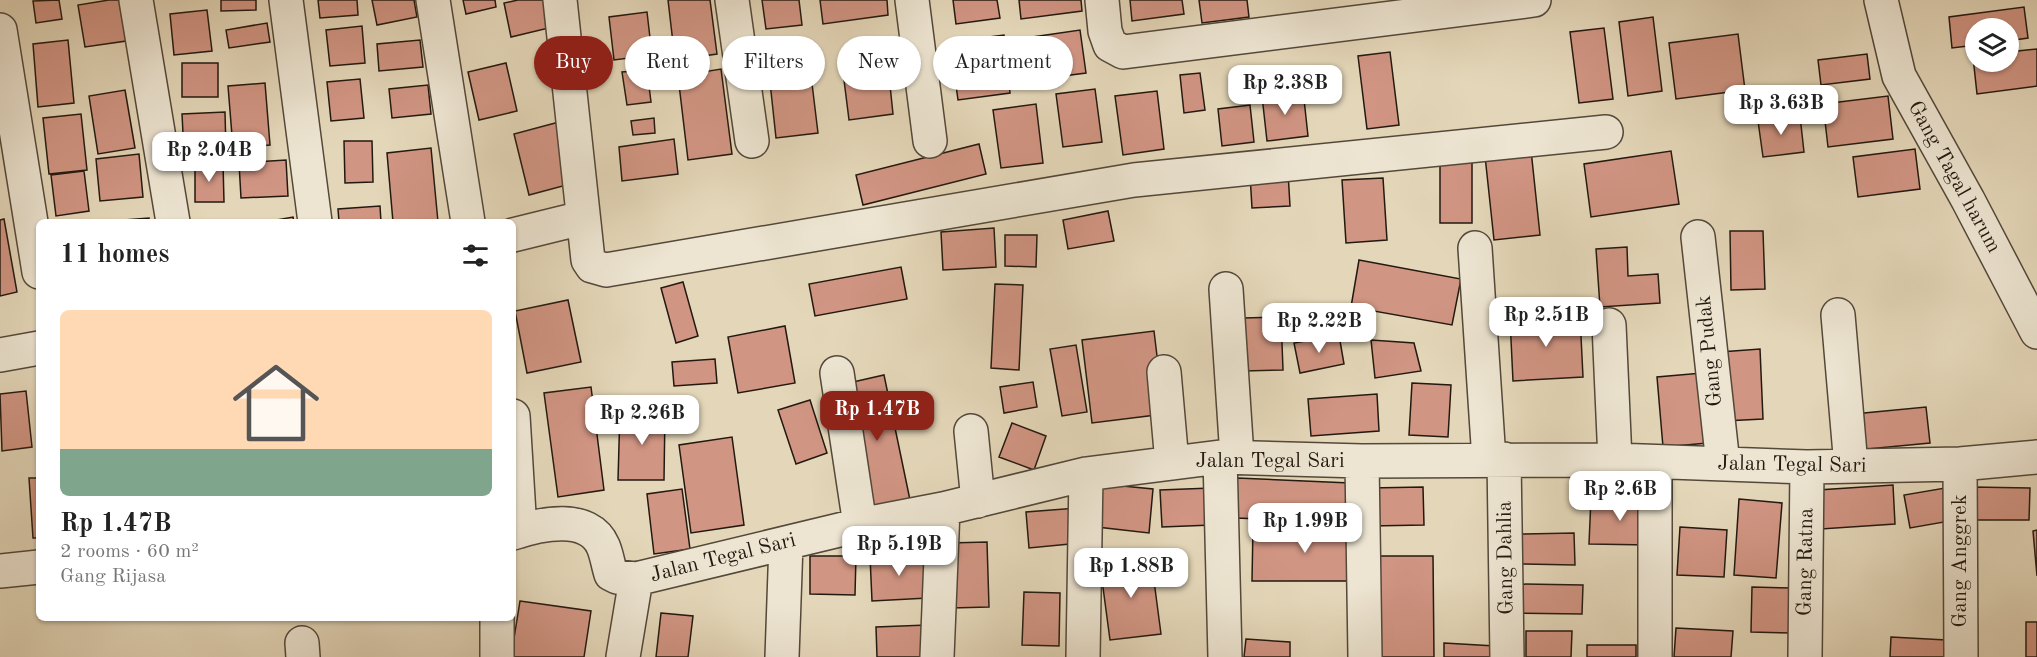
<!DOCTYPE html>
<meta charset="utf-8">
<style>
body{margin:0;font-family:"Old Standard TT",serif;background:#f2f2f2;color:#222;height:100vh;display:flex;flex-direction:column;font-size:22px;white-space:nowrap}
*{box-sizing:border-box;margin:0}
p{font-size:20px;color:#767676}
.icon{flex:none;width:33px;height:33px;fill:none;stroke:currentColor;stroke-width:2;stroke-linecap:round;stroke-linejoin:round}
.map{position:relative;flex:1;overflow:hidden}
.drawer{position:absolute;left:36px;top:219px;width:480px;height:402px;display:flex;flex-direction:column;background:#fff;border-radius:9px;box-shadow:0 2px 4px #0004}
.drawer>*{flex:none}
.hud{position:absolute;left:534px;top:36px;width:570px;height:54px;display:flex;gap:12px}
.tools{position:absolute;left:1965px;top:18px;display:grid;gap:12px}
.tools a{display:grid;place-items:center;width:54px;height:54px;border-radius:50%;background:#fff;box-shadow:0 2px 4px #0004;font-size:30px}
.price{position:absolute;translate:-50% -51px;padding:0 14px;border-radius:12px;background:#fff;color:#222;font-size:20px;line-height:39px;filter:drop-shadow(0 2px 3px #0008)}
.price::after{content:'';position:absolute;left:50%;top:36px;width:18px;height:14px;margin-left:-9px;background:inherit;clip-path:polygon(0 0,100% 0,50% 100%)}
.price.current{background:#8f2418;color:#fff}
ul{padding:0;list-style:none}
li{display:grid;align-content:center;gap:12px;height:318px;padding:0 24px}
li+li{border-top:2px solid #e0e0e0}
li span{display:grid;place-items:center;height:186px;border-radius:9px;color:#555}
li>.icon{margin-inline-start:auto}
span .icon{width:108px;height:108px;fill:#fffc;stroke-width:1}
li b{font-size:26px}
h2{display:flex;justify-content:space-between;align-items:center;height:72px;padding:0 24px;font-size:26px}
.tag{padding:0 21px;border-radius:27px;background:#fff;box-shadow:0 2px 4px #0004;font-size:21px;line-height:54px}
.tag.current{background:#8f2418;color:#fff}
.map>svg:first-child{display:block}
</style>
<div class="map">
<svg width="2037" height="657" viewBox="0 0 2037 657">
<rect width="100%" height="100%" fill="#e4d7b9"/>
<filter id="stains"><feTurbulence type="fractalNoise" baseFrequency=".00333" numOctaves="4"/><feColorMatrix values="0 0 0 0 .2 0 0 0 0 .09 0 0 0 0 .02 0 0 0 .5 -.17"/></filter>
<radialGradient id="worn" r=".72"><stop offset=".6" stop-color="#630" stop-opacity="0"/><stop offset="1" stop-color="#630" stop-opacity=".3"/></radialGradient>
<!-- building -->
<path fill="#d19583" stroke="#231910" stroke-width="1.5" d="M59,0L62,19L36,23L33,1Z
M109,0H119L126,41L85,47L78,5Z
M221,0H256V10L221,11Z
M318,0H357L358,15L320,18Z
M372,0H414L417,17L377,25Z
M463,0H495L496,7L466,14Z
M518,0H552L557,26L511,37L504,3Z
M668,0H710L717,54L675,60Z
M762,0H799L802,25L766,29Z
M820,0H887L888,15L823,24Z
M953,0H997L1000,18L956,24Z
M1019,0H1081L1082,11L1021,19Z
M1130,0H1182L1184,14L1132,21Z
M1199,0H1247L1249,17L1202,23Z
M2024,7L2028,38L2008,41V28H1976V45L1952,48L1949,17Z
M207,10L212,51L174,55L170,14Z
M647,12L652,55L614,60L609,17Z
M1653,17L1662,91L1628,96L1619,22Z
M267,23L270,42L229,48L226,30Z
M362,26L365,63L330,66L326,30Z
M1604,28L1613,99L1579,103L1570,32Z
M1080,30L1086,73L1032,80L1026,38Z
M1738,34L1745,90L1676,99L1669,43Z
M1004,35L1010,93L958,100L950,42Z
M68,40L74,103L38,107L33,44Z
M420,40L423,67L379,71L377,44Z
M2037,49V86L1977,94L1973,57H1976V62H2008V52Z
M1390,52L1399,125L1367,129L1358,56Z
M1867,54L1870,79L1821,85L1818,60Z
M182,63H218V97H182Z
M506,63L517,111L479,120L468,72Z
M888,66L893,114L849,120L843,72Z
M810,67L818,133L776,138L769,73Z
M721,69L732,154L688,160L678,76Z
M647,70L651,102L627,105L622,72Z
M1200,73L1205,110L1184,113L1180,75Z
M360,79L364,118L331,121L327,82Z
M265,83L270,145L233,148L228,86Z
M428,85L431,114L392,118L389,89Z
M1095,89L1102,142L1063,147L1056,94Z
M125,90L135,148L98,154L89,96Z
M1303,90L1308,136L1267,141L1262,96Z
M1157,91L1164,149L1123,155L1115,96Z
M1888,96L1893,139L1828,147L1823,104Z
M1036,104L1043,163L1001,168L993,110Z
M1250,105L1254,142L1222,146L1218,109Z
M225,112L226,151L184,153L182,114Z
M81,114L87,170L49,174L43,118Z
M1800,116L1804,152L1763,157L1758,121Z
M654,118L655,133L633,135L631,121Z
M559,122L574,183L529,195L514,134Z
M674,139L678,174L622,181L619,147Z
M344,141H372L373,182L345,183Z
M979,144L986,174L863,205L856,175Z
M431,148L438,222H393L387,153Z
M1915,149L1920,189L1858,197L1853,157Z
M1531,150L1540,235L1494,240L1485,156Z
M1671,151L1679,204L1591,217L1584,164Z
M139,154L143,197L100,201L96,159Z
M1440,158H1472V223H1440Z
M286,160L288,196L241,198L239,163Z
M195,163H223L224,202H195Z
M84,171L89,211L56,216L51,175Z
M1288,172L1290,206L1252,208L1250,175Z
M1383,178L1387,240L1346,243L1342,180Z
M380,206L381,222H339L338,209Z
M1108,211L1114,241L1068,249L1063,220Z
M293,217L294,222H265Z
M149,218V222H111V221Z
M4,219L17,292L0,296V220Z
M994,228L996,267L943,270L941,232Z
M1730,231H1763L1765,289L1731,290Z
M1005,235H1037L1036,267L1005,266Z
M1627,247L1628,276L1658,274L1660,303L1600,307L1596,249Z
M1359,260L1461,279L1452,325L1351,307Z
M901,267L907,299L815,316L809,284Z
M683,282L698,336L676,343L661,288Z
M995,284L1023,285L1019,370L991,368Z
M568,300L581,362L527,373L515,311Z
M1580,316L1583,377L1513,381L1510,319Z
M1281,317L1283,370L1244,371L1243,318Z
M785,326L795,383L738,393L728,337Z
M1154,331L1164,414L1092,423L1082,340Z
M1339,335L1344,364L1300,373L1294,343Z
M1371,340L1414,343L1421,371L1375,378Z
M1076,345L1087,412L1062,416L1050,349Z
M1760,349L1763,419L1724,421L1720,352Z
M715,359L717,383L674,386L672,362Z
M1702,373L1708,443L1663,447L1657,377Z
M884,375L910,500L870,508L844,384Z
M1033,382L1037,407L1004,413L1000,387Z
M1412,383L1451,385L1448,437L1409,435Z
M591,387L604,490L558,497L544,393Z
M26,391L32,447L2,451L0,394Z
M1377,394L1379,431L1311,436L1308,399Z
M810,400L827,453L796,464L778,410Z
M1926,407L1930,443L1857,450L1854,414Z
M620,410L665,412L664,480H618Z
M1012,423L1046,436L1034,470L999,457Z
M732,437L744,525L691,533L679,445Z
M29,478H39V538H33Z
M1237,478L1350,483L1348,523L1236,518Z
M1102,484L1153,489L1149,533L1097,527Z
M1893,485L1895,524L1821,529L1818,490Z
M1423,487L1424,525L1370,526L1369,488Z
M1972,487L2030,488L2029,520H1972Z
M1211,488L1212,525L1162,527L1160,490Z
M1945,488L1950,521L1910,528L1904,495Z
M682,489L690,549L654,554L647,494Z
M1591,498L1650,499L1649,545L1589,544Z
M1739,499L1782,503L1776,578L1734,575Z
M1077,508L1080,543L1029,548L1026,512Z
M1253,526L1358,527V581H1252Z
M1680,527L1727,530L1724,577L1677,575Z
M2037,530V576L2033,531Z
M1574,533L1575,565L1520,564L1521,534Z
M987,542L989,607L951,608L949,543Z
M926,554L928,598L872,601L870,556Z
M810,556H856L855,595L810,594Z
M1375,556H1433L1434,657H1375Z
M1151,558L1161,634L1110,640L1100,565Z
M1516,584L1583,585L1582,614L1515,613Z
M1752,587L1793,588L1792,633L1751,632Z
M1024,592L1060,593L1059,646L1022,645Z
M520,601L591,611L584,657H511Z
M661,613L693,616L688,657H656Z
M2026,622H2037V657H2026Z
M927,625L928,657H877L876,627Z
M1676,628L1733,631L1731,657H1674Z
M1526,631H1572L1571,657H1526Z
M1891,637L1946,640L1945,657H1890Z
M1246,639L1290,642V657H1244Z
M1444,643L1495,646V657H1444Z
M1587,645H1636V657H1587Z"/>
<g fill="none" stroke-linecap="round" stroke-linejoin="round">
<!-- minor casing -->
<g stroke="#53483a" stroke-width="36">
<path id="minor" d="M136,0L173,222
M286,0L315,222
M433,0L468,222
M560,0L588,260L592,266L606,270L1134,180L1606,132
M732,0L752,141
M912,0L930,141
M1102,0L1105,31L1110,45L1123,52L1534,0
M1881,0L1899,76L1968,200L2037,332
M0,30L39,272
M513,235L582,218
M1698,237L1723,464
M1475,248L1489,460
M1226,289L1237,457
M1838,315L1851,466
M1609,325L1615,460
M0,355L39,348
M1164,372L1172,463
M837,373L860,525
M513,416L520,531
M971,431L978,501
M1220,457L1225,657
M1504,459L1507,657
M1362,461L1365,657
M1655,462V657
M1960,464L1961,657
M513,533C540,524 589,513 603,546C607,555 608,565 611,574L617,577L636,579L860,525L943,509L1086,474L1220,457L1362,461L1615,460L1807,467L1960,464L2037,457
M0,571L39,567
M302,643L303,657
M497,657V618
M623,657L636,579
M782,657L786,543
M937,657L943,509
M1083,657L1086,474
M1805,657L1807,467"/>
</g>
<!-- minor -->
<use href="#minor" stroke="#ede5d2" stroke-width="33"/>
</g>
<g text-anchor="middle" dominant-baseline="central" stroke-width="4.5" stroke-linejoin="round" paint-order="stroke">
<!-- street labels -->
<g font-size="21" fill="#231910" stroke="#ede5d2">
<text transform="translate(1954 177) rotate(61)">Gang Tagal harum</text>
<text transform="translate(1710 351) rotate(-96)">Gang Pudak</text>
<text x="1270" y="461">Jalan Tegal Sari</text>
<text transform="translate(1792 465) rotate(1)">Jalan Tegal Sari</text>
<text transform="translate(723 558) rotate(-14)">Jalan Tegal Sari</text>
<text transform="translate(1506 558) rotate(-91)">Gang Dahlia</text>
<text transform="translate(1960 561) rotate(-90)">Gang Anggrek</text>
<text transform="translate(1806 562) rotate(-89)">Gang Ratna</text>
</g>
</g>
<rect width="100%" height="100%" filter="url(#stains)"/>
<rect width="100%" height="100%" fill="url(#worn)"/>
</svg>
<div class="tools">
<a><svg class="icon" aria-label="layers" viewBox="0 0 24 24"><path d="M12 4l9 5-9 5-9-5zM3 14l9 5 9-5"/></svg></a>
</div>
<b class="price" style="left:1285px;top:116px">Rp 2.38B</b>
<b class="price" style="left:1781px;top:136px">Rp 3.63B</b>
<b class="price" style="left:209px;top:183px">Rp 2.04B</b>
<b class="price" style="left:1546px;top:348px">Rp 2.51B</b>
<b class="price" style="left:1319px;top:354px">Rp 2.22B</b>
<b class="price current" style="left:877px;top:442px">Rp 1.47B</b>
<b class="price" style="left:642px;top:446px">Rp 2.26B</b>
<b class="price" style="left:1620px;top:522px">Rp 2.6B</b>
<b class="price" style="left:1305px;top:554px">Rp 1.99B</b>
<b class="price" style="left:899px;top:577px">Rp 5.19B</b>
<b class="price" style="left:1131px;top:599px">Rp 1.88B</b>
<div class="hud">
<a class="tag current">Buy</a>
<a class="tag">Rent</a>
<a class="tag">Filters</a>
<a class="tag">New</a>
<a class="tag">Apartment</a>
</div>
<section class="drawer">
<h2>11 homes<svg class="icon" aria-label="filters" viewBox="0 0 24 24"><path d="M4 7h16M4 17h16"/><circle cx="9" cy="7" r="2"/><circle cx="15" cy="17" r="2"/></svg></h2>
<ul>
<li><span style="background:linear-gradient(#ffd9b3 75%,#7fa58c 0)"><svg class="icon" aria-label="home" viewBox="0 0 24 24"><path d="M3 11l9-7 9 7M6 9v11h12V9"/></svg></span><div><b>Rp 1.47B</b><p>2 rooms · 60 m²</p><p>Gang Rijasa</p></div></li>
</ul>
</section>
</div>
